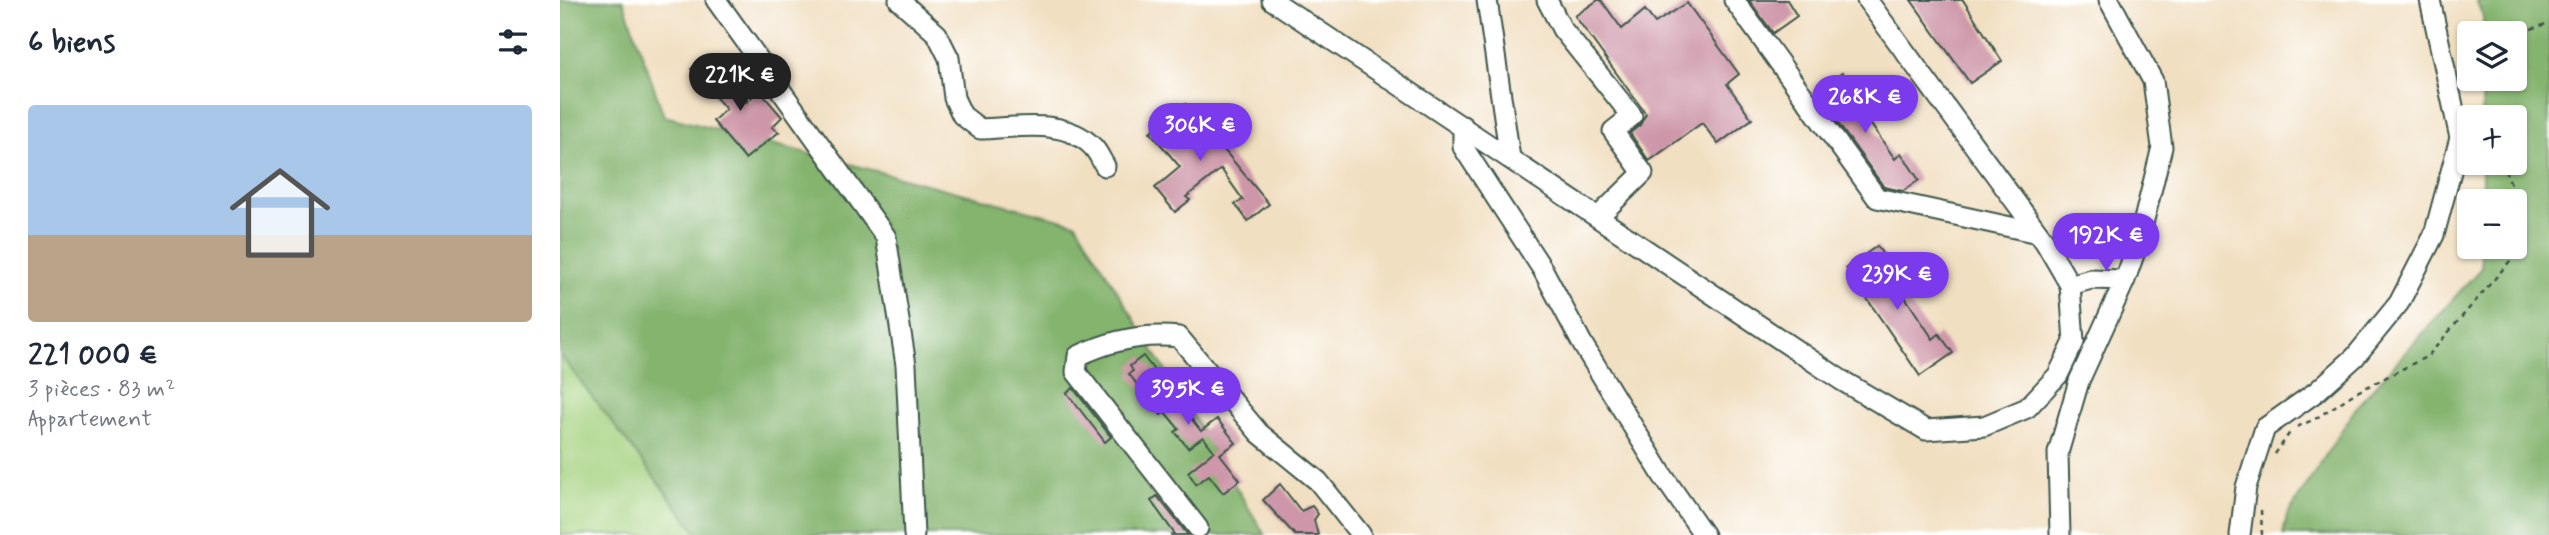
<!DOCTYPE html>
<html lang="fr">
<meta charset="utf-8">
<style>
body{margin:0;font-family:Mynerve,sans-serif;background:#f6f6f7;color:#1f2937;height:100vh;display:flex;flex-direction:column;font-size:26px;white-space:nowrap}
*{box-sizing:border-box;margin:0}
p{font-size:23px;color:#747a83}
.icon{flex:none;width:38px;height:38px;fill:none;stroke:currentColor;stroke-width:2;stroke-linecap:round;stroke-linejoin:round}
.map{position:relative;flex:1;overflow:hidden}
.sheet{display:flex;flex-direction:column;background:#fff;width:560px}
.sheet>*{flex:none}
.fabs{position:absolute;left:1897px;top:21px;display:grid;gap:14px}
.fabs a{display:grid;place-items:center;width:70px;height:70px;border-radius:7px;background:#fff;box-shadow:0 2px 5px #0004;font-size:35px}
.price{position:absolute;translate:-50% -60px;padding:0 16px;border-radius:24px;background:#7c3aed;color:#fff;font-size:23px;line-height:46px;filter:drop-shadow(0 2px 4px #0008)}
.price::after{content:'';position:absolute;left:50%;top:42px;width:21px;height:16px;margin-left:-10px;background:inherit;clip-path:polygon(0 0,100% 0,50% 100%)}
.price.selected{background:#222;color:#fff}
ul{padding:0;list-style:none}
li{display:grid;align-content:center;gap:14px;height:371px;padding:0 28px}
li span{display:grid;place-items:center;height:217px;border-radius:7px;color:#555}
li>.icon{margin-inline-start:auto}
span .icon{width:126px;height:126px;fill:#fffc;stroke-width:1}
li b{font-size:30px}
h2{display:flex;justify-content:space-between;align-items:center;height:84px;padding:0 28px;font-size:30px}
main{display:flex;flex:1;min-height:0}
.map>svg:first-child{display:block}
</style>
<main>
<section class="sheet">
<h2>6 biens<svg class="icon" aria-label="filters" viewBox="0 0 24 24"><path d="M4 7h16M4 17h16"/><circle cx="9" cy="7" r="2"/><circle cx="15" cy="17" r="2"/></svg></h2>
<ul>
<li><span style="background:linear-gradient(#a9c7e8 60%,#b9a48a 0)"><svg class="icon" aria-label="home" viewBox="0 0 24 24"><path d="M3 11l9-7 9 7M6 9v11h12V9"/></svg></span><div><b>221 000 €</b><p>3 pièces · 83 m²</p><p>Appartement</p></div></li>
</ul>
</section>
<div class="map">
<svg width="1989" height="535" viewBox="0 0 1989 535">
<rect width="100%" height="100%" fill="#fff"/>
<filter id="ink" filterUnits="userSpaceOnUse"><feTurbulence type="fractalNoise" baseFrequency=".0143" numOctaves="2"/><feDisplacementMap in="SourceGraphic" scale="14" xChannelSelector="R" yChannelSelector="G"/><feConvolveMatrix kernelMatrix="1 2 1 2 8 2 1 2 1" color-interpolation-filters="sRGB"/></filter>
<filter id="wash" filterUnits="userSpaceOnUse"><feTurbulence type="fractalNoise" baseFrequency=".00686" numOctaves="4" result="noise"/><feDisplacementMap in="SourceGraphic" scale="28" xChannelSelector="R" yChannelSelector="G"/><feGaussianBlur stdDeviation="1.57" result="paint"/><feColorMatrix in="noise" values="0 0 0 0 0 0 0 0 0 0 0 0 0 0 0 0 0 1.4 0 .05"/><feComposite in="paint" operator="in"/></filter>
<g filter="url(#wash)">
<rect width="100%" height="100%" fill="#f1dfc1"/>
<!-- green -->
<path fill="#a5d280" stroke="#62885a" stroke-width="2" d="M0,355L2,357L139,535H0Z"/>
<!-- forest -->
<path fill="#84b46e" stroke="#527851" stroke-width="2" d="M0,0H63L104,116L516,223L705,535H139L0,355Z
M1916,0H1989V535H1723L1727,516L1797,406L1921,268V247H1955V201H1922V163H1955V117H1922L1923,79H1955V33H1923V16Z"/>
<g id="blocks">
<!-- building -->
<path fill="#ce97a9" d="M1038,0H1041L1062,29L1085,10L1095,23L1127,3L1179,74L1167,84L1192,119L1158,144L1142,123L1089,161L1070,133L1080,125L1086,114L1015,16Z
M1189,0H1227L1237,16L1213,33Z
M1351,0H1403L1442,61L1410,83Z
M142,59L158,78L163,73L187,102L199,90L222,117L212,127L219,132L185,159L153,121L166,109L131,69Z
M1282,73L1303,103L1298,106L1335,159L1341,153L1359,180L1343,191L1324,187L1256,93Z
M626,104L709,204L688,221L675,204L683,200L661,169L626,197L630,200L615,212L595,188L620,167L590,132Z
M1317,246L1332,268L1327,270L1373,339L1379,334L1393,353L1360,376L1286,268Z
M583,356L641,431L657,419L676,443L660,454L680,480L663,493L649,475L636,484L628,472L654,451L643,437L628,448L615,432L619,429L605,412L601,415L569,374L573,371L570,366Z
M632,371L661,407L655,412L627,375Z
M513,388L551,437L545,442L507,393Z
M720,484L741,511L752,506L758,514L754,520L758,535H735L703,500Z
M597,496L628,535H612L614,533L591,501Z"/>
</g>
</g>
<g filter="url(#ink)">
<use href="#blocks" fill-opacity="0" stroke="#3e5549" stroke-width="2"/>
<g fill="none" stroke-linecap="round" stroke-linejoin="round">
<!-- minor casing -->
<g stroke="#3e5549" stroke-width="23">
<path id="minor" d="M156,0L326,237L346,365L354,535
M339,0L377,34L389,58L394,98L402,115L420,129C456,128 505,117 533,147C538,152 541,160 545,166
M712,0L1281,380L1366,430L1424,426L1467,408L1498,375L1514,342L1510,285L1485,242L1307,0
M927,0L950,158
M987,0L1002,29L1072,116L1053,131L1083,173L1038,217
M1174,0L1317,198L1478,233
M903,126V147L983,270L1023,345L1103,476L1144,535
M1510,285L1531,279L1565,280
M638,528L516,372L518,356C549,341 584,333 619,337L699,433L758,481L801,535
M1500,535L1498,453L1519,381L1565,280L1579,240L1602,147L1593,81L1549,0
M1680,535L1686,487L1705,428L1756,392L1795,357L1839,303L1874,235L1900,138L1870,0"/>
</g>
<!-- path -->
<path stroke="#3e5549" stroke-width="2.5" stroke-dasharray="5 5" stroke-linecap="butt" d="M1955,41L1971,29L1989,23
M1907,91L1917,79
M1737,427L1755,419L1795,393L1868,356L1950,261L1965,240V217L1942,163
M1715,454L1731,431
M1701,510L1702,535"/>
<!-- minor -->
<use href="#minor" stroke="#fff" stroke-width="19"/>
</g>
</g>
</svg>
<div class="fabs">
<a><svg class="icon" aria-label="layers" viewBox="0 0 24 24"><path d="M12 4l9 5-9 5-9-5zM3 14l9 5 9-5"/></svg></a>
<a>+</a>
<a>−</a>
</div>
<b class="price selected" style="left:180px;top:113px">221K €</b>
<b class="price" style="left:1305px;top:135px">268K €</b>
<b class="price" style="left:640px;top:163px">306K €</b>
<b class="price" style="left:1546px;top:273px">192K €</b>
<b class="price" style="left:1337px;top:312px">239K €</b>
<b class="price" style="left:628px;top:427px">395K €</b>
</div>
</main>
